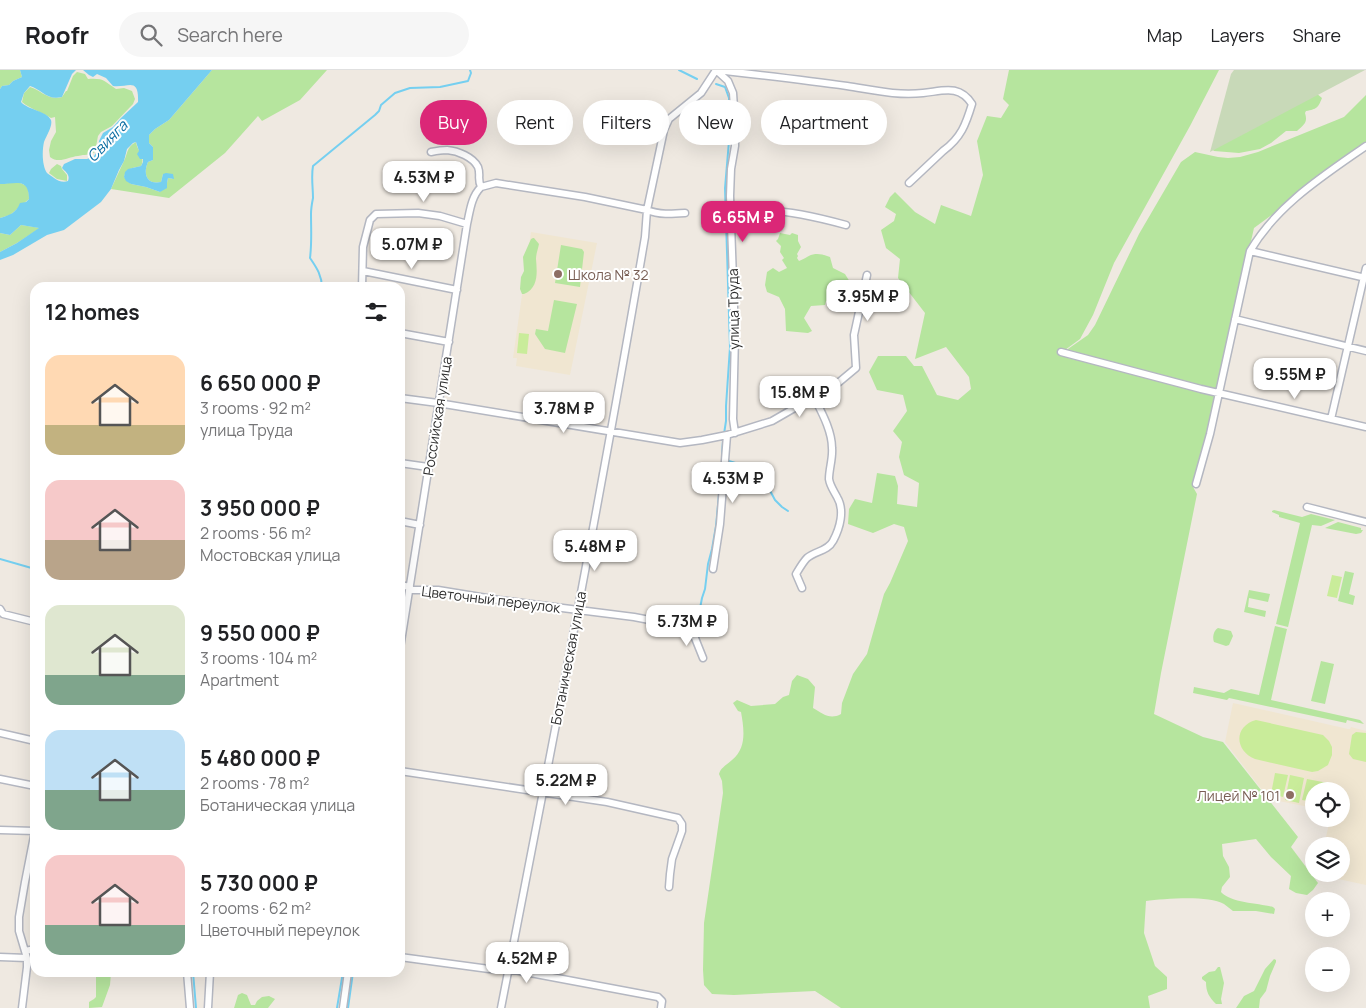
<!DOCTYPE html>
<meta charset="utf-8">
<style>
body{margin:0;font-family:Manrope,sans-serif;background:#f6f6f6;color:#202124;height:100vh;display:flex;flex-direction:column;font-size:19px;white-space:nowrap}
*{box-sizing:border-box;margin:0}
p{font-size:16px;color:#757577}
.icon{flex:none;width:28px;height:28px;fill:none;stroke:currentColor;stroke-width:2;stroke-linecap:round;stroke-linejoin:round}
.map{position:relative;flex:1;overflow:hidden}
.details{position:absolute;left:30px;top:212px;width:375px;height:695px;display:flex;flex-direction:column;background:#fff;border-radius:15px;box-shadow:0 5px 20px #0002}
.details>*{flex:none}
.banner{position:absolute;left:420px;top:30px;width:475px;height:45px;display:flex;gap:10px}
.buttons{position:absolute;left:1305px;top:712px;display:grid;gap:10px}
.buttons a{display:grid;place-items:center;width:45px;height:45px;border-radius:50%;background:#fff;box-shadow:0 5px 20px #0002;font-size:25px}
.price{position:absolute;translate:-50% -42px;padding:0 11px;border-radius:10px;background:#fff;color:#222;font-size:16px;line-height:32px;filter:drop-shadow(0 1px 2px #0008)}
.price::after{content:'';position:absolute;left:50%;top:30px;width:15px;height:11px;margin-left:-8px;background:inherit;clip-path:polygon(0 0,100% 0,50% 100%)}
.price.selected{background:#db2777;color:#fff}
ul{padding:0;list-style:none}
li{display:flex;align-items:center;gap:15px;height:125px;padding:0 15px}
li span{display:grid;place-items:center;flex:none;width:140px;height:100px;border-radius:15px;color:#555}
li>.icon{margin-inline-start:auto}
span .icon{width:60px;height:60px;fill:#fffc;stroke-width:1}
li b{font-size:21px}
h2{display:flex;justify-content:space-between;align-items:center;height:60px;padding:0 15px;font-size:21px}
.pill{padding:0 18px;border-radius:22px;background:#fff;box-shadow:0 5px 20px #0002;font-size:18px;line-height:45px}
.pill.selected{background:#db2777;color:#fff}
header{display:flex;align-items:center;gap:30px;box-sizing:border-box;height:70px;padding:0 25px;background:#fff;border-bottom:1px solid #e0e0e0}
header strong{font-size:24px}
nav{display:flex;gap:28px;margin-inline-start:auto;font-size:18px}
.search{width:350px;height:45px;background:#f6f6f6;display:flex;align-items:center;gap:12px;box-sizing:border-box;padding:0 18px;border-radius:28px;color:#757577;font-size:19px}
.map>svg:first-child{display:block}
</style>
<header>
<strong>Roofr</strong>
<div class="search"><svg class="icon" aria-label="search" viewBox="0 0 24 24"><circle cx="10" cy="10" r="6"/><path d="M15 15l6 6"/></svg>Search here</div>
<nav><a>Map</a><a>Layers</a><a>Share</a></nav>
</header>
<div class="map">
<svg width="1366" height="938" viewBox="0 0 1366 938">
<rect width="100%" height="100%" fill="#efe9e1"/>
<!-- education -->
<path fill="#f0e6d1" d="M531,162L597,173L570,305L516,296L517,288H513Z
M1233,633L1348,659H1350L1351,657L1366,661V815L1329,807L1327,804H1341V776H1324L1330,749H1341V721H1314V738L1269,729L1225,672Z"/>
<!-- green -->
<path fill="#b6e59e" d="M0,0H20L22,7L13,11L9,15L2,16L0,19Z
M212,0H327L300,30L262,51L258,46L225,83L169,128L111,119C115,110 119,102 123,93C128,84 126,77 136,72C137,81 146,87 141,96C133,98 126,98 124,107L131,114L146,117L160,122L167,113L168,108L174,109L163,104L161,112C146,115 143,103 148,92L153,90V77L149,73V65L155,59L169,50Z
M1009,0H1219L1190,56L1114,193L1093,245L1080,269L1065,280V281L1088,265L1095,255L1139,164L1181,92L1195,82L1218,87L1228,88L1240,87L1258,82L1344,47L1366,25V75L1254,158L1217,320L1066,283L1068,288L1217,324L1208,363L1194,409L1193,417L1197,424L1161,603L1154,644L1203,667L1223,672L1298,767L1291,777L1318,813L1313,820L1307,825L1296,823L1289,819L1291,806L1271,787L1256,769L1222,774L1223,786L1229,797L1230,807L1222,817L1221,822C1231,833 1258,833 1273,837L1275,839L1274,844L1256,841H1233C1230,839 1227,836 1224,834C1208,825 1164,829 1146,831L1144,863L1155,896L1167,907V919L1148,926L1150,938H841L815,921L734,925L712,924L704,915L703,900L704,853L723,723L722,711L719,704C721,697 727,695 732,690C747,678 744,659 741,642L738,641L733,633L737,630L751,636L775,634L783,627L789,625L792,611L797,605L808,609L815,617L813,638C823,644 830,650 841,644L842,633L853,604L867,584L884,524L890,513L908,471L904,457L894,454L873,463L848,454L849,439L855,429L872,433L877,403L895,406L898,416L897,434L917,437L919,413L904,405L899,387L902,372L893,361L907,341L903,325L877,320L869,302L878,286H906L914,296H922L937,325L958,330L971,319L969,307L946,277L915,289L925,243L898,208L900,189L886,178L881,160L894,151L896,144L885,137L890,127L895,122L915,142L935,154L941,135L971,146L983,105L977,71L987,46L1001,48L1009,35L1003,29Z
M77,2L85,4L88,9C104,8 104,11 116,19L124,18L132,21L135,29L133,34L112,56L101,62L98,66L95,82C87,86 86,84 78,86C68,87 59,94 50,87L49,80L51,71L56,62L55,47L51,48C42,42 30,39 22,32L24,23L30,17C41,20 48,31 62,27L66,21H67L73,6Z
M1316,23L1322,28C1318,38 1317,39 1306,41L1305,43C1308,53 1304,54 1297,61H1286L1271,73L1260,79L1239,83L1214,81L1212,79Z
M57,94L61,96L62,99L67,105V111L57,109L49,103L51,99Z
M17,112C28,115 29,118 29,129L10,145L0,148V114Z
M21,155L40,158L17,173L0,182V163L10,165Z
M780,163L790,165L792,163L798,165V171L801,177L797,184L798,186L797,188L799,191C802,190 805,188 807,187C815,182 822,184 830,187L833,198L845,204L853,217L852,233L848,234L844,239H838L833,236L832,231H826L825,235L811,236L804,248L812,261L808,263L786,261L785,239L779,227L767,222L765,215L767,202L773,198L779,202L787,198L782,190L784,188L780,182L781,176L776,171L778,169Z
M533,168H534L539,174C538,179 536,184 536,189C537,202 539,218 524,224H522L520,219L521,207L524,201L523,187L531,169Z
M561,175L582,179L584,182L580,217L555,213Z
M554,230L577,234L565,283L545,279L535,264L536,259L548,261Z
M1274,440L1302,447L1311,444L1335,450L1321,456L1312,455L1288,557L1276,554L1300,453L1279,447V445L1272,442V441Z
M1338,452L1361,458V460H1363L1361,463L1356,464L1325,458Z
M1345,501L1354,503L1349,524L1355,526L1353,535L1338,531Z
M1249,520L1270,524L1268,532L1249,528L1248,537L1266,541L1265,547L1244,542Z
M1275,556L1287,559L1271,630L1360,650L1364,654L1347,650L1346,653L1229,628L1227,630L1193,623L1194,617L1224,623L1231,619L1259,625Z
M1218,558L1231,561L1233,566L1229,575L1226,576L1214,572C1212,567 1214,560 1218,558Z
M1321,591L1334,594L1325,634L1311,631Z
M1274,889L1276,890V892L1270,906L1266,921L1260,929L1259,938H1236L1244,926L1254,921L1265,899Z
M1218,897H1220L1224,913L1221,929L1222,934H1216C1209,927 1206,922 1206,912L1202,909V907L1209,902L1215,901Z
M96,903H111L110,915L102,937L89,938V932L94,929L96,927Z
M242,923L247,925L251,935H255L257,931L262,927L269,926L275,929L268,938H234L238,925Z"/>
<!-- cemetery -->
<path fill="#c8d9b8" d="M1234,0H1365L1210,82L1231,4Z"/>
<!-- pitch -->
<path fill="#c9ec9a" d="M519,263L529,264L527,284L517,283Z
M1332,505L1342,507L1337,528L1327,526Z
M1256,650L1323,665L1329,671L1332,677V685L1328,695L1318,701L1312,702L1255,689C1234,680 1234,656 1256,650Z
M1356,662L1366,663V692L1353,689L1349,684L1352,665Z
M1275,703L1288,705L1283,727L1271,724Z
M1290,705L1304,708L1299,733L1285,730Z
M1307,709L1328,713L1327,721H1314V732L1302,730Z"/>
<!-- water -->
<path fill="#75cff0" d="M20,0H76L72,4L62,27C47,31 41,19 30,16L24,23L21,32C28,40 47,41 51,50C53,56 46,66 44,72C42,81 42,96 47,103C49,105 52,106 54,108C58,111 63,113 68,111C70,105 67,103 62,98L64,94L75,89H87L94,86L98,80L99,71L103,63L113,57L121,48L138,32C139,6 128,18 113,16L106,8L97,4L93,7L89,5L83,0H212L169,50L155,59L149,65V73L153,77V90L148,92C143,103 146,115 161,112L163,104L166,103L173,104L174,109L168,108L167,113V118L160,122L146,117L131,114L126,111L124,107L125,102L128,99L141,96L143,92V89H140L137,84L139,81L136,72L133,73L127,79L124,91L119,100L111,119L101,132L64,160L47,165L13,185L0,190V182L17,173L39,158L21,155L10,165L0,163V148C10,145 16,143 20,133L26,132L29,129C29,107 15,114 0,114V19L2,16L9,15L13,11L22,7Z"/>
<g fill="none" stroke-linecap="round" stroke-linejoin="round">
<!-- stream -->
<path stroke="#75cff0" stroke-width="2" d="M679,0L697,9
M716,14L725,17L729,28V71L725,118L730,277L726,336V351L724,364
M322,218C322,205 316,197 310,188C312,173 311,159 311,144C311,139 312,133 313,128C313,117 311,107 313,96L375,45L379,41L381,35L395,23L410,18L440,17L468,11L471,3L470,0
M722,385L723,370
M729,391L748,397L760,402L775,430L782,437L788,441
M0,489L35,499
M699,570L696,559L702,528L705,519L708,494L712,479L716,456L721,403
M33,755L35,741
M193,902L196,938
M337,938L343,902
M348,938L353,902"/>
<!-- street casing -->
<g stroke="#b4b7c1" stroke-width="9">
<path id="street" d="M716,0L728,11L733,23L735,52V76L731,99L730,126L735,265L733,349L735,363
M717,0C760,5 804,10 847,16C873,20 897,26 923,23C943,21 959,14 972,34C966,54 961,68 943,81L909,113
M431,82C436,81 442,80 447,80C458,81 473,87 478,97C481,105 477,109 481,117
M481,117L496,113L585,127L647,140C659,145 672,144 685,143
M732,145C744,144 757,142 770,141C793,141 824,149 846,155
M1250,181L1366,208
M363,201L457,220
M362,218L363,177L370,150L376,144L418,143L440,146L467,154
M1235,249L1366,281
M400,263L449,272
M1061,282L1201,319L1366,357
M400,328L438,333L680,373L702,370L727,365L772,351L838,313L856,298L854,265L867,205
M1331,349L1366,198
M400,393L428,397
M1196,414L1210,364L1250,181C1277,135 1323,106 1366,76
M1307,437L1366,452
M400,451L420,455
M713,499L720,454L727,365
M400,515L410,517
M802,518L796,504C799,499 803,492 807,488C815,481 828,481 833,471C840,458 845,440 837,427C834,421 830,416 829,409C829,399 833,388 832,378C832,361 822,343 814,327
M409,520H438L499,530L634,547L691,558L703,588
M0,539L3,544L35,552
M400,578L467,154C470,141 471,127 481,117
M0,663L35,671
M400,701L607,732L678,748L682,754V761L672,789L670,804L669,817
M0,709L35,716
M0,760L35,761
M25,881L35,879
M0,887L27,888
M400,887L489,899H509L658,927L662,931L661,938
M187,902L190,938
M22,938L27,897V888L19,861V847L25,812L35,761
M208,938L210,902
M343,938L348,902
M501,938C551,682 601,425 645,167L647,140L664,60L669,49L701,23L716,0"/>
</g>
<!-- street -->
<use href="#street" stroke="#fff" stroke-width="6"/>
</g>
<!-- markers -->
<g fill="#8d6e63" stroke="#fff" stroke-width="2">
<circle cx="558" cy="204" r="5"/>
<circle cx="1290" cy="725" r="5"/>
</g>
<g text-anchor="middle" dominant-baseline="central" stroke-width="4" stroke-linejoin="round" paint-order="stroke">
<!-- education labels -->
<g font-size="14" fill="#785e54" stroke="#fff" text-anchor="start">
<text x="568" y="204">Школа № 32</text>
<text x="1280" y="725" text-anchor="end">Лицей № 101</text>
</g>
<!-- street labels -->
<g font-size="14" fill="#2e2e2e" stroke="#fff">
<text transform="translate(733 239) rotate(-91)">улица Труда</text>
<text transform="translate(437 346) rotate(-81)">Российская улица</text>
<text transform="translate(491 529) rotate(7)">Цветочный переулок</text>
<text transform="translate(568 588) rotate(-79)">Ботаническая улица</text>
</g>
<!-- water labels -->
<g font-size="15" font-style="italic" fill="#0d6fa3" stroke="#fff">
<text transform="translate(107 71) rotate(-46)">Свияга</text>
</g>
</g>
</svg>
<div class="buttons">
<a><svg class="icon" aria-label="locate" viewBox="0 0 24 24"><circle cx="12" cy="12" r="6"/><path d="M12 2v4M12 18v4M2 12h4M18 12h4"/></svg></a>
<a><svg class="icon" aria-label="layers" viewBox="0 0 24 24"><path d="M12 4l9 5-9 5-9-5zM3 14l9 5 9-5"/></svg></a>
<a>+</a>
<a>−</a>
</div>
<b class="price" style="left:424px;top:133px">4.53M ₽</b>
<b class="price selected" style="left:743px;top:173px">6.65M ₽</b>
<b class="price" style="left:412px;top:200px">5.07M ₽</b>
<b class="price" style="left:868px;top:252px">3.95M ₽</b>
<b class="price" style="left:1295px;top:330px">9.55M ₽</b>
<b class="price" style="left:800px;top:348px">15.8M ₽</b>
<b class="price" style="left:564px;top:364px">3.78M ₽</b>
<b class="price" style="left:733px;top:434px">4.53M ₽</b>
<b class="price" style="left:595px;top:502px">5.48M ₽</b>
<b class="price" style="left:687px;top:577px">5.73M ₽</b>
<b class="price" style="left:566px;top:736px">5.22M ₽</b>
<b class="price" style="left:527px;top:914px">4.52M ₽</b>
<div class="banner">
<a class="pill selected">Buy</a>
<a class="pill">Rent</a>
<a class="pill">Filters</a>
<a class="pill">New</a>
<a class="pill">Apartment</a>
</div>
<section class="details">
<h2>12 homes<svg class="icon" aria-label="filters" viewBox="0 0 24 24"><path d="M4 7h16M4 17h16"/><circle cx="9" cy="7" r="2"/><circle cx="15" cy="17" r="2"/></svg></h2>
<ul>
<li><span style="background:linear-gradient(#ffd9b3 70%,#c2b280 0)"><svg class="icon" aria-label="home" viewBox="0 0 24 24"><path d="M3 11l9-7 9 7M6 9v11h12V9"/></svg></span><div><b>6 650 000 ₽</b><p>3 rooms · 92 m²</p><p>улица Труда</p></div></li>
<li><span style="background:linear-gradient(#f6c9c9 60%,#b9a48a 0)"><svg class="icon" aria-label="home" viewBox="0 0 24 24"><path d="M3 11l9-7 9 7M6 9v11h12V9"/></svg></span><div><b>3 950 000 ₽</b><p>2 rooms · 56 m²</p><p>Мостовская улица</p></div></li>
<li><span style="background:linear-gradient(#dfe7d0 70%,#7fa58c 0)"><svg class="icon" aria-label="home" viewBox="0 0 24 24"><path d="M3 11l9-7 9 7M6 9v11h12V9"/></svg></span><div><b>9 550 000 ₽</b><p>3 rooms · 104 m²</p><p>Apartment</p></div></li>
<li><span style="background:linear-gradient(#bfe0f5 60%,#7fa58c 0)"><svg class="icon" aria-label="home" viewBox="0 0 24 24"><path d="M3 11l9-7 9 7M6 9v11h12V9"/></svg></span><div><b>5 480 000 ₽</b><p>2 rooms · 78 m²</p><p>Ботаническая улица</p></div></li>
<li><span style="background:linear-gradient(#f6c9c9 70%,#7fa58c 0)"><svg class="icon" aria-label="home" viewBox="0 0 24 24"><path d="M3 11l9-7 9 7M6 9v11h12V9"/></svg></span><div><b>5 730 000 ₽</b><p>2 rooms · 62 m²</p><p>Цветочный переулок</p></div></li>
</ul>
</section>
</div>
